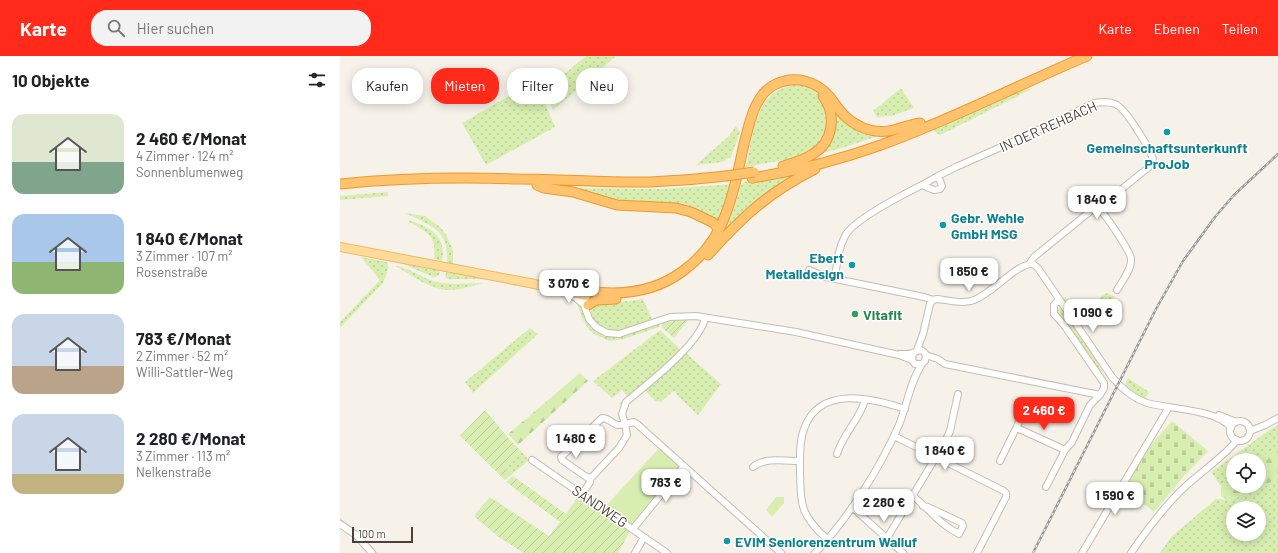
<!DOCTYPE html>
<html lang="de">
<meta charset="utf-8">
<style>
body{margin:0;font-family:Barlow,sans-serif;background:#f2f2f2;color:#202124;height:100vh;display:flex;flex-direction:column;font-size:15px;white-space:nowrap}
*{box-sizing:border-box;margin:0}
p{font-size:13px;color:#757577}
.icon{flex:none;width:22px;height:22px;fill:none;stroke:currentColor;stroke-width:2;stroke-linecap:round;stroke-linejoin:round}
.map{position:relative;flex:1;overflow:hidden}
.details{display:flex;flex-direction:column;background:#fff;width:340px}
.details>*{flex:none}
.top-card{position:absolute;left:12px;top:12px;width:380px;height:36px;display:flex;gap:8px}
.fabs{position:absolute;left:886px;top:397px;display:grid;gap:8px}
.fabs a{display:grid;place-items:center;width:40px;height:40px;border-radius:50%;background:#fff;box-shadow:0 2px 10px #0003;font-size:20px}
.scale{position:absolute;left:12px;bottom:10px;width:61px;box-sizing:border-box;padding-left:4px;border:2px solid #4c4237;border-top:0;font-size:11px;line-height:14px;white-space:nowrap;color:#4c4237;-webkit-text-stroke:3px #fff;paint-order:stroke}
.price{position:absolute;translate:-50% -34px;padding:0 9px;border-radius:8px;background:#fff;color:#222;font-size:13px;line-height:26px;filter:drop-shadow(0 1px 2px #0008)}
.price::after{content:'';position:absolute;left:50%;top:24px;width:12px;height:9px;margin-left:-6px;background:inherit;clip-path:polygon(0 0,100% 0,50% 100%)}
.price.active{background:#ff2a19;color:#fff}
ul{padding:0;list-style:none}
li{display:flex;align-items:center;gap:12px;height:100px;padding:0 12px}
li span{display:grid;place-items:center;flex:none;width:112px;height:80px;border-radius:12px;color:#555}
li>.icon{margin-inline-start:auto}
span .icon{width:48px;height:48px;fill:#fffc;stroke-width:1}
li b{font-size:17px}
h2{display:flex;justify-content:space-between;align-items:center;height:48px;padding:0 12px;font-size:17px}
.chip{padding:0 14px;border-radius:16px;background:#fff;box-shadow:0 2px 10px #0003;font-size:14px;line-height:36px}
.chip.active{background:#ff2a19;color:#fff}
header{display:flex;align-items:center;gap:24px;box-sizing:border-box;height:56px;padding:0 20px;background:#ff2a19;color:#fff}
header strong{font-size:19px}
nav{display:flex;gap:22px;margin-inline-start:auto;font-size:14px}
.search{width:280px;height:36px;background:#f2f2f2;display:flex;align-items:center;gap:10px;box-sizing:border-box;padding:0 14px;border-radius:16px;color:#757577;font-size:15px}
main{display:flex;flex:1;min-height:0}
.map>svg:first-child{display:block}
</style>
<header>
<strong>Karte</strong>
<div class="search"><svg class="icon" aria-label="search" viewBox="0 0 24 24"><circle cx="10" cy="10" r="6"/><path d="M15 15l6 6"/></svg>Hier suchen</div>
<nav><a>Karte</a><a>Ebenen</a><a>Teilen</a></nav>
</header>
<main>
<section class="details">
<h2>10 Objekte<svg class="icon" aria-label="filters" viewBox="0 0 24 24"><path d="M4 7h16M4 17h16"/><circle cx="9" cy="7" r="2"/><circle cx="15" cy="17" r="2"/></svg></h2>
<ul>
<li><span style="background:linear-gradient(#dfe7d0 60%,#7fa58c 0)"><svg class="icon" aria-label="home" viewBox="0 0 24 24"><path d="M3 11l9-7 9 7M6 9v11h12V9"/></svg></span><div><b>2 460 €/Monat</b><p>4 Zimmer · 124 m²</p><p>Sonnenblumenweg</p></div></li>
<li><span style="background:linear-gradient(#a9c7e8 60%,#8fb573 0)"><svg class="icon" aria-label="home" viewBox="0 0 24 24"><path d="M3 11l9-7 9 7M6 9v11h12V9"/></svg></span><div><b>1 840 €/Monat</b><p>3 Zimmer · 107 m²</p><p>Rosenstraße</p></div></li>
<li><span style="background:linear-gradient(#c9d6e8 65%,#b9a48a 0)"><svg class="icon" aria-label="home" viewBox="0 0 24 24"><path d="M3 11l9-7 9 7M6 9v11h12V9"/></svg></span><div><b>783 €/Monat</b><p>2 Zimmer · 52 m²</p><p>Willi-Sattler-Weg</p></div></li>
<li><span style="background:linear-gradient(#c9d6e8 75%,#c2b280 0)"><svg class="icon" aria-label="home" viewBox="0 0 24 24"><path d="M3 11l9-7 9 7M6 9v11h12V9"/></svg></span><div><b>2 280 €/Monat</b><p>3 Zimmer · 113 m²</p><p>Nelkenstraße</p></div></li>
</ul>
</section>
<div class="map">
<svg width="938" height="497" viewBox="0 0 938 497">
<defs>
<pattern id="grass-dots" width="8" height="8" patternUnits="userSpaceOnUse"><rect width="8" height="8" fill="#d7eeb0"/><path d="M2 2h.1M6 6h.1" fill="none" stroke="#bacd98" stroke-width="1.8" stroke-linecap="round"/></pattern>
<pattern id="forest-firs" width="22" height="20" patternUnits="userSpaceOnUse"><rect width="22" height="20" fill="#d7eeb0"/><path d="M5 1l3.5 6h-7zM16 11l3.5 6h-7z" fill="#bacd98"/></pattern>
<pattern id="cemetery-stones" width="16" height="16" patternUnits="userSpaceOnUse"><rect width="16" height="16" fill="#d7eeb0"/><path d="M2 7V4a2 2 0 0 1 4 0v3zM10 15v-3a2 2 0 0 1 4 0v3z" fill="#bacd98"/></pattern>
<pattern id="garden-furrows" width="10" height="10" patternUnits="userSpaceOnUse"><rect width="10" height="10" fill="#d7eeb0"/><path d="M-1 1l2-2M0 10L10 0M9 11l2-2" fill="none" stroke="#bacd98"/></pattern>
</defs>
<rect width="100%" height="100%" fill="#f6f2ea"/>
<!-- grass -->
<path fill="url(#grass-dots)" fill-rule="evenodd" d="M246,0H276L213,54L205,34Z
M195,25L215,71L146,109L122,67Z
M452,29C479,29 482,42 491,64L481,90L459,101L406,111C413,80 414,37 452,29Z
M561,32L574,52L551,60L537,61L533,55Z
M688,32L690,34L600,79L595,76L594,73L677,35H681Z
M491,49L505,61L547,77L508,90L474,100L482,93Z
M396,70L400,76L391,101L382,106L356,109L389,80Z
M466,113L383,178L394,153L401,129L404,126Z
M394,128L379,170L369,162L291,148L230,132L321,133Z
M48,136V140L0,144V140Z
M65,157L85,160L100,171L107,180L113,195V208L107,207C110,174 90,169 65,157Z
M69,164C89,171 107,179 102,205L94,203C97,180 87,176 69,166Z
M21,201L47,206C50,212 45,222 43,227L0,272V266L40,224Z
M59,206L100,213L99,219L95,221H93Z
M55,210C69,211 80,221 93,225C109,230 127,227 143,227C129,231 111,237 97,232C82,228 69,217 55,210Z
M107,214L195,231L227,240L239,247L246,263L271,280L320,265L319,271L284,283L269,285L254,278L247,271L242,262L237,248L228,242L207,236L144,223H108L105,221Z
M767,237L775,241L739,266L723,243L725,241L728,244L732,242L738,252L741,250L744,252Z
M303,243L312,263C294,270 266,285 253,263C250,258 250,253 253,248L289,245Z
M721,252L757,304V307L762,315L759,316L721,263L716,255Z
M190,272L198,278L133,337L125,326Z
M320,274L342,295L282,349L279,348L288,341L282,334L272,342L253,325Z
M345,297L347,298L381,328L358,359L337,339L335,335L332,336L321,346L315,345L305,334Z
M788,322L809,336L805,342L792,335L785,328Z
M938,369V390L918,404H893V422L881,430L871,416L928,375Z
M180,394L188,403V405L172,418L167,412L166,408Z
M938,420V497H820L831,481L876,443L887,444L927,429ZM893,452H919V478H893Z"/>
<!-- forest -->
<path fill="url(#forest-firs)" d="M240,317L248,325L178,389L168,378Z
M938,390V420L927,429L887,444L881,440V430L893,422V430H919V404H918Z"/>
<!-- cemetery -->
<path fill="url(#cemetery-stones)" d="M832,365L868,395L844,420L814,456L783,431L807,393Z"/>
<!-- park -->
<path fill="#d7eeb0" d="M319,392L340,410L291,469L265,451Z
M436,441H444V447L432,461L426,454Z"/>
<!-- garden -->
<path fill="url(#garden-furrows)" d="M338,264H348L334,282L321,271L323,267Z
M145,354L170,384L180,394L166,408L167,412L172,418L165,424L120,380Z
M173,420L226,458L240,438L290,475L278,497H184L160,482L135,461L136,457L150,441L209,480L220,466L166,426Z"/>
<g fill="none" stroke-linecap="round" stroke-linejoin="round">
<!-- stream -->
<path stroke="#a2dbf8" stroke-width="1" d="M0,463L18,476L37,497"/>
<!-- minor casing -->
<g stroke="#c6bcaf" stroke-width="8">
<path id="minor" d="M598,120L616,111L677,84L754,47C761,46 768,45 775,48C785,51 811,94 813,104L809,111L757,153
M690,207L694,201L753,153H759C765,158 791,196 791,203C792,213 782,225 777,234
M469,214L486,221L584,241L593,244
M495,222C497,207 498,193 505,180C514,163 564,138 582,129L594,134L600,133L602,130L598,120L582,129
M229,238L236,242L244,249
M246,240L244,249L249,263L256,271L267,277L279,278L330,261L356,260L456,276L559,299L572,304
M593,244L597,243C608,244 621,248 631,245C650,240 678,206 693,208L698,212L772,321C781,332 793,342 807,347C828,353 878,353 891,372
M365,262C360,288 307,328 286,346L282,358L285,368L294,366L297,368L441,497
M577,294L583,278L590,248L593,244
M560,298C564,298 570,298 573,297C579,294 582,292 586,299L585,305L582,308H575L572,304L573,297
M586,299L598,303L605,308L760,339L764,332V327L724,269L714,258V249L719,243
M879,359L896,366
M262,362C272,362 272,372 285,368L287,379L279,392L252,421L248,422L222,404L221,401Z
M890 375a10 10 0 1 1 20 0a10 10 0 1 1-20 0Z
M677,372L725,394
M910,375L925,369L938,362
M554,380L664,435L666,437V441L637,497
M497,398C503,378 520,363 525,344
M192,404L327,497
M660,405L681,362
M413,411C425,401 446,405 460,405
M706,431L725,394L732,386L750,349L760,339
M243,437L250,426V422
M573,440C589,453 599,468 619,478L623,470L622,467L588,451L583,450
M512,451L563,497
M0,468L16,479L32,497
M293,473L344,410
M547,482L605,386L610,375L618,338
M487,483C460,459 461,449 460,416C460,402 459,386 464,373C479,329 532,342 565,353
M295,497L304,481
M475,497C508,463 540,412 559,369C567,349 570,326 582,308
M742,497L829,351
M791,497C808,472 825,449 847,429C863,414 884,401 897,384"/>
</g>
<!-- major casing -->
<g stroke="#f0b95f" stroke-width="10">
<path id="major" d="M0,191L195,228L246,240L248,235"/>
</g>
<!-- highway casing -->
<g stroke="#ee982d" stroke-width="11">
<path id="highway" d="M443,110C453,107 464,104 473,98C493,86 497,59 483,40
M412,122C456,115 499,104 541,89C611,64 678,29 747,0
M0,128C60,122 119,121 179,123C223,123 267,127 310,126C336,125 361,123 386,120
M197,129L204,132L233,136L277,149L336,152L351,156L372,166L376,169L378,175
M368,199C402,161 429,136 475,113
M248,235C282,240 315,236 343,215C362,201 377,182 385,160C395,136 399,109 405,84C409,70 411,56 419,44C423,37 429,31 436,28C455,19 476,25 489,40C495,47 499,55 506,61C513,67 521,72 530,74C550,79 561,70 580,67
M248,249L256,244L276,243"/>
</g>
<!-- minor -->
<use href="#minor" stroke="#fff" stroke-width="6"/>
<!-- major -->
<use href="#major" stroke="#ffdb9b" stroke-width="8"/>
<!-- highway -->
<use href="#highway" stroke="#ffc36d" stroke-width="9"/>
<!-- rail casing -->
<g stroke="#999" stroke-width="2.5">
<path id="rail" d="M693,497L816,253L843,205L875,161L894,139L938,98"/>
</g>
<!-- rail -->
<use href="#rail" stroke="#fff" stroke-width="1" stroke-dasharray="3" stroke-linecap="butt"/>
<!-- highway-bridge casing -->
<g stroke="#ee982d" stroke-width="11" stroke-linecap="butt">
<path id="highway-bridge" d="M386,120L414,116"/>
</g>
<!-- highway-bridge -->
<use href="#highway-bridge" stroke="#ffc36d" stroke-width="9"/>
</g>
<!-- markers -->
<g fill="#0f9aa8" stroke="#fff" stroke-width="1.5">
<circle cx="827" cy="76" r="4"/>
<circle cx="603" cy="169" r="4"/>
<circle cx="512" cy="209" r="4"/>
<circle cx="387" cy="485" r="4"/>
</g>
<circle fill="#2e9e5b" stroke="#fff" stroke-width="1.5" cx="515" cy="258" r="4"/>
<g text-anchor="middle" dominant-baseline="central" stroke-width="3" stroke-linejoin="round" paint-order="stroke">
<!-- street labels -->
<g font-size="14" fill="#4c4237" stroke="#fff">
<text transform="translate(708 70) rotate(-24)">IN DER REHBACH</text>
<text transform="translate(260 450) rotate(34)">SANDWEG</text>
</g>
<!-- culture labels -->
<g font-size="14" font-weight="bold" fill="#0d838f" stroke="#fff" text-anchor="start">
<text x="827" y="91" text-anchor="middle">Gemeinschaftsunterkunft<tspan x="827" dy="16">ProJob</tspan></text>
<text x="611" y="161">Gebr. Wehle<tspan x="611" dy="16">GmbH MSG</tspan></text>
<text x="504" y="201" text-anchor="end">Ebert<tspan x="504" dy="16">Metalldesign</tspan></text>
<text x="395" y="485">EVIM Seniorenzentrum Walluf</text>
</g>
<!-- leisure labels -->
<g font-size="14" font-weight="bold" fill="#27864d" stroke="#fff" text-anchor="start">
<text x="523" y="258">Vitafit</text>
</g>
</g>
</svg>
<div class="fabs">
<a><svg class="icon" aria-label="locate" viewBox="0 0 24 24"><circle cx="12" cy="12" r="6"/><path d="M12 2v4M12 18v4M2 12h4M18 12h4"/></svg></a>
<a><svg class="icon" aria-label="layers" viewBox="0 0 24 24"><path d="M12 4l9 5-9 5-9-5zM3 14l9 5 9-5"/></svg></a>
</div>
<div class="scale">100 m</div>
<b class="price" style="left:757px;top:164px">1 840 €</b>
<b class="price" style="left:629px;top:236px">1 850 €</b>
<b class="price" style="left:229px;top:248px">3 070 €</b>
<b class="price" style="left:753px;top:277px">1 090 €</b>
<b class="price active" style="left:704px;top:375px">2 460 €</b>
<b class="price" style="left:236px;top:403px">1 480 €</b>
<b class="price" style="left:605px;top:415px">1 840 €</b>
<b class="price" style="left:326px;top:447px">783 €</b>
<b class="price" style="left:775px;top:460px">1 590 €</b>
<b class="price" style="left:544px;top:467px">2 280 €</b>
<div class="top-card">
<a class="chip">Kaufen</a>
<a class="chip active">Mieten</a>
<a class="chip">Filter</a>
<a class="chip">Neu</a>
</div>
</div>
</main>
